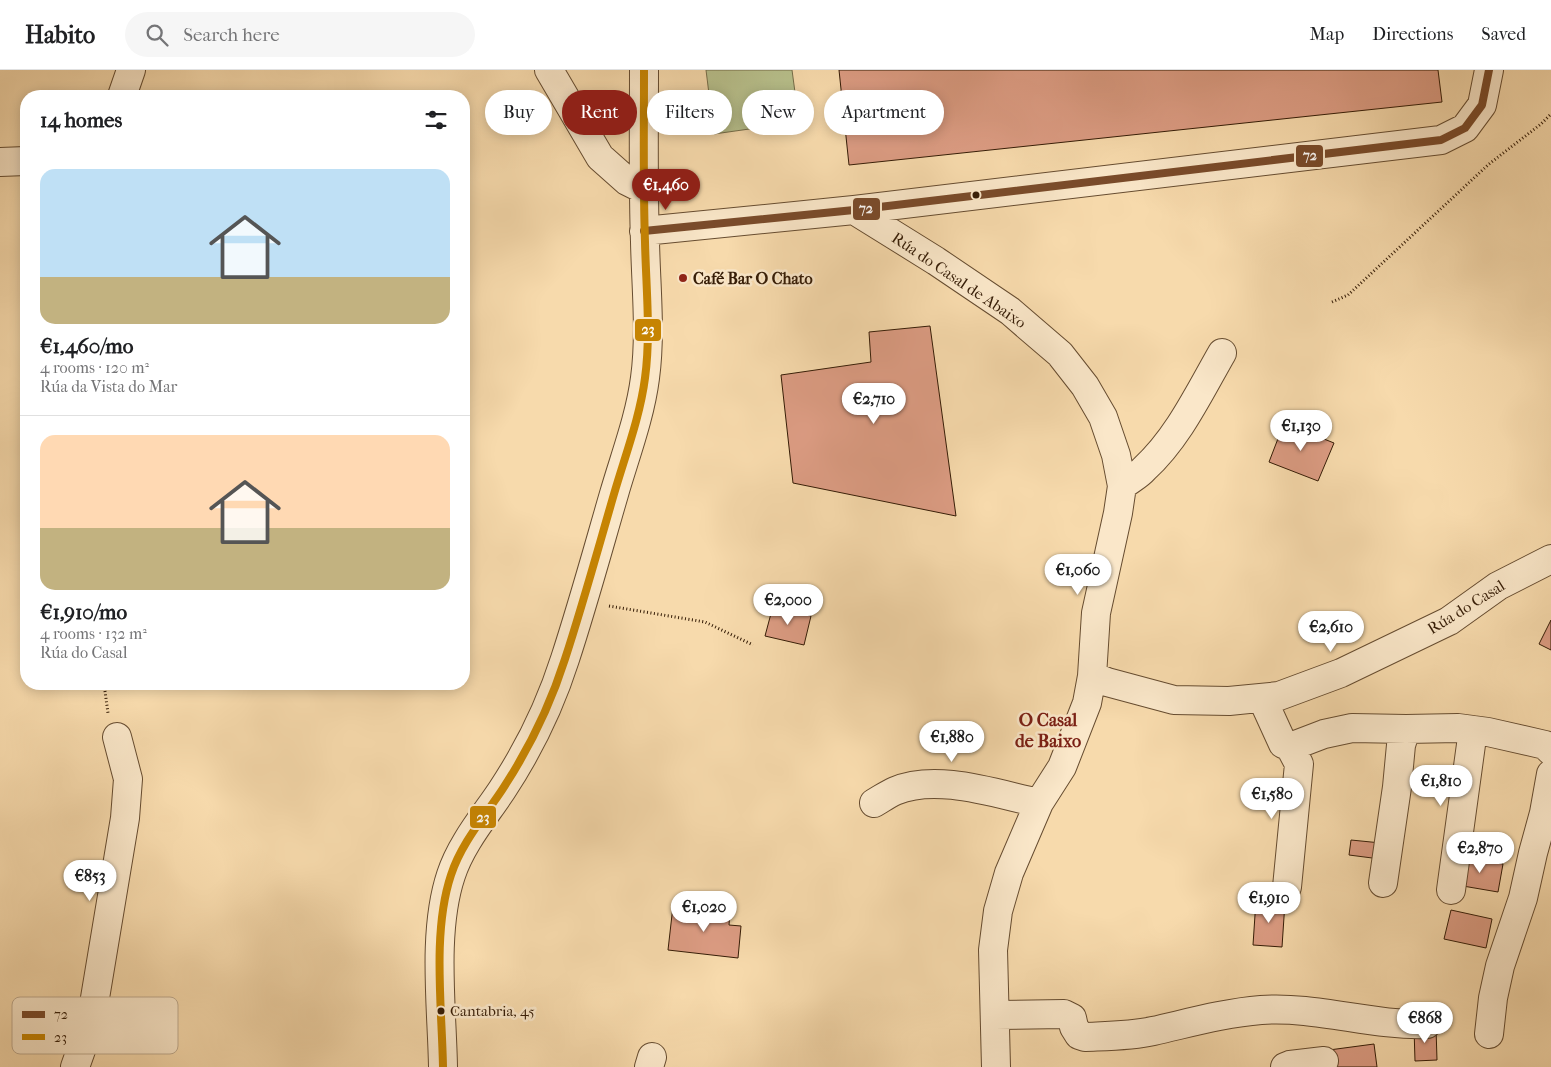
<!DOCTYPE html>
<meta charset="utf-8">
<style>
body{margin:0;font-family:"IM FELL French Canon",serif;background:#f6f6f6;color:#202124;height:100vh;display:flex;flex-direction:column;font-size:19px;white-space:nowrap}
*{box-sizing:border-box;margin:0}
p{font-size:16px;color:#757577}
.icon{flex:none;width:28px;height:28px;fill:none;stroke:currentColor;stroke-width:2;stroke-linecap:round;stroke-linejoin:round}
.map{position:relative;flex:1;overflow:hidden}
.panel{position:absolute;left:20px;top:20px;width:450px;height:600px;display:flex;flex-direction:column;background:#fff;border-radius:20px;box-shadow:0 2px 12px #0003}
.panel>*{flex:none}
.guide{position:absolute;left:485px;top:20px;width:475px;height:45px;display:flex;gap:10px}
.price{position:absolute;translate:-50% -42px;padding:0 11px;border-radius:18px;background:#fff;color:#222;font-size:16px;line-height:32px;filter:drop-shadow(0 1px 2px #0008)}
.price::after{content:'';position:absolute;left:50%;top:30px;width:15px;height:11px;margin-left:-8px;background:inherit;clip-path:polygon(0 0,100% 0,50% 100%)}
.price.selected{background:#8f2418;color:#fff}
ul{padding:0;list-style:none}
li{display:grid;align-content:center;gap:10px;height:265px;padding:0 20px}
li+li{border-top:1px solid #e0e0e0}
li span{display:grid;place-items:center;height:155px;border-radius:15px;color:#555}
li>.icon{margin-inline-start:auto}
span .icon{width:90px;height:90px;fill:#fffc;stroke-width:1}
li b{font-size:21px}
h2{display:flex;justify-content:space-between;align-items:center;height:60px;padding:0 20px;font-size:21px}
.pill{padding:0 18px;border-radius:22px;background:#fff;box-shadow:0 2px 12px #0003;font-size:18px;line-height:45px}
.pill.selected{background:#8f2418;color:#fff}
header{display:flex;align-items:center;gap:30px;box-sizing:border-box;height:70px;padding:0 25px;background:#fff;border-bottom:1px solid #e0e0e0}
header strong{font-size:24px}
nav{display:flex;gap:28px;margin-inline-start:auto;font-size:18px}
.search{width:350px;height:45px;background:#f6f6f6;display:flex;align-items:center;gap:12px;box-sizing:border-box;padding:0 18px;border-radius:28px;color:#757577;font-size:19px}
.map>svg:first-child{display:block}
</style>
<header>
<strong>Habito</strong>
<div class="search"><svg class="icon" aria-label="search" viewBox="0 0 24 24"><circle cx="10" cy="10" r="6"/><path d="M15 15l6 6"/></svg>Search here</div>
<nav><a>Map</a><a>Directions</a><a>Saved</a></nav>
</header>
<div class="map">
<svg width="1551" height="997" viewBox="0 0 1551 997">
<rect width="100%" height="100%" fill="#f7daac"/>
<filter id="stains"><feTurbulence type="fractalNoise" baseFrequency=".004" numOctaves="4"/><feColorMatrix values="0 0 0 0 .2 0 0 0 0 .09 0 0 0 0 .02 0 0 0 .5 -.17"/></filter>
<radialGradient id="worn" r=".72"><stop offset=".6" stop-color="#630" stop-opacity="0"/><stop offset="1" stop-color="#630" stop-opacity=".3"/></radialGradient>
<!-- green -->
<path fill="#b8c18d" stroke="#766e4a" d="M706,0H792L799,52L714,64Z"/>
<!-- building -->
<path fill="#dc9c83" stroke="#351c06" d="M839,0H1438L1442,32L849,95Z
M930,256L956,446L793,413L781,305L871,292L869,262Z
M1284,353L1334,373L1318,411L1269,392Z
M773,536L811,546L804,575L765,566Z
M1551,550V580L1539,574Z
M1351,770L1381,773L1380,789L1349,785Z
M1462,787L1503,794L1498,822L1457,815Z
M1256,830L1285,832L1282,877L1253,875Z
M673,836L730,842L729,855L741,856L738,888L668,880Z
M1451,840L1492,849L1486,878L1444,869Z
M1414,958H1436L1437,990L1415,991Z
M1374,974L1377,997H1331L1329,980Z"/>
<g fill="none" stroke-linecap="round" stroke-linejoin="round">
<!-- minor casing -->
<g stroke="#664c30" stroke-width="30">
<path id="minor" d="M549,0L600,87L627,111L645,120
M122,26L131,0
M0,92L26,91
M854,140L936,191L1010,241L1060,284L1085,316L1103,347L1116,385L1122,416L1118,443L1096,543L1092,606L1087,633L1062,697L1039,733L1009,803L998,841L993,880L996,997
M644,161L854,140L1441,70L1465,58L1482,35L1489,0
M1122,416C1129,410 1138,406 1144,399C1178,368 1199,323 1222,283
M1092,606L1107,612L1174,630L1229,631L1279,626L1341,603L1449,551L1498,516L1551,489
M1262,628L1283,674L1290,677L1324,664L1352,658L1406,659L1458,658L1488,662L1545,675L1551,681
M874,733C881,729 888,724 895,721C937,703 996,724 1039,733
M1383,813L1397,717L1401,675L1406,659
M1287,817L1299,694L1290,677
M1451,820L1473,660
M995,945L1064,944L1072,948L1074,957L1079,965L1085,967C1107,966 1131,966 1153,961C1189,953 1224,943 1261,940C1317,936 1372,956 1427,954
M1489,964L1493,928L1500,896L1523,828L1533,783L1544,743L1551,704
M75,997L91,952L125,748L128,709L117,667
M443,997C442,938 432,862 451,805C461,774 484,747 502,720C529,679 550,636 565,589C583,534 598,479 614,424C625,386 640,347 645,308C651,264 646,217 645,172C643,115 644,57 644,0
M649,997L652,987
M1285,997L1290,995L1324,991"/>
</g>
<!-- path -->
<path stroke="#351c06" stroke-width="3" stroke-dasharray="1 2.5" stroke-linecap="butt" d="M1332,232L1348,225L1489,94L1541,54L1551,44
M609,536L705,552L753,575
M104,614L108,643"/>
<!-- minor -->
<use href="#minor" stroke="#fae7c9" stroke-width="28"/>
<!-- bus-1 casing -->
<g stroke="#fae7c9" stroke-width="11">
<path id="bus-1" d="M644,161L854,140L1441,70L1465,58L1482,35L1489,0"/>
</g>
<!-- bus-2 casing -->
<g stroke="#fae7c9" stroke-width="11">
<path id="bus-2" d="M443,997C442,938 432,862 451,805C461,774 484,747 502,720C529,679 550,636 565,589C583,534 598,479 614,424C625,386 640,347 645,308C651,264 646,217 645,172C643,115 644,57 644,0"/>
</g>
<!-- bus-1 -->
<use href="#bus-1" stroke="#7a4b2a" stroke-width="8"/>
<!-- bus-2 -->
<use href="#bus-2" stroke="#c68402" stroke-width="8"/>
</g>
<!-- markers -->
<g fill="#351c06" stroke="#fae7c9" stroke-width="2">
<circle cx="976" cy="125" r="4.5"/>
<circle cx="441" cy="941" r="4.5"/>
</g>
<circle fill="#8f2418" stroke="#fae7c9" stroke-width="2" cx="683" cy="208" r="5"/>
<g text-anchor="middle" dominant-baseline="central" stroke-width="5" stroke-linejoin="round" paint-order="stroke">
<!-- bus labels -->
<g font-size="15" fill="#351c06" stroke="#fae7c9" text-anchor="start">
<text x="450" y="941">Cantabria, 45</text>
</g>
<!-- poi labels -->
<g font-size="16" font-weight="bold" fill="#351c06" stroke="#fae7c9" text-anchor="start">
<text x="693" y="208">Café Bar O Chato</text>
</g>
<!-- street labels -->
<g font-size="16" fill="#351c06" stroke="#fae7c9">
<text transform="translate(959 210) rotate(34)">Rúa do Casal de Abaixo</text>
<text transform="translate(1466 537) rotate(-32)">Rúa do Casal</text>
</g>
<!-- neighbourhood labels -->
<g font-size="18" font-weight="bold" fill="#7a1f14" stroke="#fae7c9">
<text x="1048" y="650">O Casal<tspan x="1048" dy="21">de Baixo</tspan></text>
</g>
</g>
<!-- legend -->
<rect x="12" y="927" width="166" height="57" rx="8" fill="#fae7c9" stroke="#bfaa8e" stroke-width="1"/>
<rect x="22" y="941" width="23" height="7" fill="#7a4b2a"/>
<rect x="22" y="964" width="23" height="6" fill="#c68402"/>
<g font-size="14" fill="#351c06">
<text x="54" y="949">72</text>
<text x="54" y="972">23</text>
</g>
<g stroke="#fae7c9" stroke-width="2">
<rect x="1295" y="74" width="29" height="24" rx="5" fill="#7a4b2a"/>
<rect x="852" y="127" width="29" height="24" rx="5" fill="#7a4b2a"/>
<rect x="634" y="248" width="28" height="24" rx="5" fill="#c68402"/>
<rect x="469" y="735" width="28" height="24" rx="5" fill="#c68402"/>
</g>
<g font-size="14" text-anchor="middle" font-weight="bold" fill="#fff">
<text x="1310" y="90">72</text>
<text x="866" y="143">72</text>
<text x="648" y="264">23</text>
<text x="483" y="752">23</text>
</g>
<rect width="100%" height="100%" filter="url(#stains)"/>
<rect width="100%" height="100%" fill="url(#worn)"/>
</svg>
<b class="price selected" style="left:666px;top:141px">€1,460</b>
<b class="price" style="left:874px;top:355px">€2,710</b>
<b class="price" style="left:1301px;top:382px">€1,130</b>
<b class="price" style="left:1078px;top:526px">€1,060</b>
<b class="price" style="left:788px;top:556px">€2,000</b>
<b class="price" style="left:1331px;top:583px">€2,610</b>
<b class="price" style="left:952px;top:693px">€1,880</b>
<b class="price" style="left:1441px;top:737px">€1,810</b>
<b class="price" style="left:1272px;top:750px">€1,580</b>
<b class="price" style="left:1480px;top:804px">€2,870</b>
<b class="price" style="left:90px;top:832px">€853</b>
<b class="price" style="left:1269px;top:854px">€1,910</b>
<b class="price" style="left:704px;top:863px">€1,020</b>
<b class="price" style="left:1425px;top:974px">€868</b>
<div class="guide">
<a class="pill">Buy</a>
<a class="pill selected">Rent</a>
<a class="pill">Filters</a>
<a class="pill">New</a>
<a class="pill">Apartment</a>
</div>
<section class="panel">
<h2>14 homes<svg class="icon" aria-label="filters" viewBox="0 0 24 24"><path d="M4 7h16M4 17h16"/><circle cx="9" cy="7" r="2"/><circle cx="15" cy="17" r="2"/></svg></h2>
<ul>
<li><span style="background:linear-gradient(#bfe0f5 70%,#c2b280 0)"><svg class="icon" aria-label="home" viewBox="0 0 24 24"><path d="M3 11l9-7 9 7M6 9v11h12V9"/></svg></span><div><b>€1,460/mo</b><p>4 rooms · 120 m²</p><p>Rúa da Vista do Mar</p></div></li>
<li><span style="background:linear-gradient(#ffd9b3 60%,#c2b280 0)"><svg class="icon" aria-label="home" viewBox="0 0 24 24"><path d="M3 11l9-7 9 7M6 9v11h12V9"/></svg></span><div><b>€1,910/mo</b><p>4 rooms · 132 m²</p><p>Rúa do Casal</p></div></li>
</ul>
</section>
</div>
